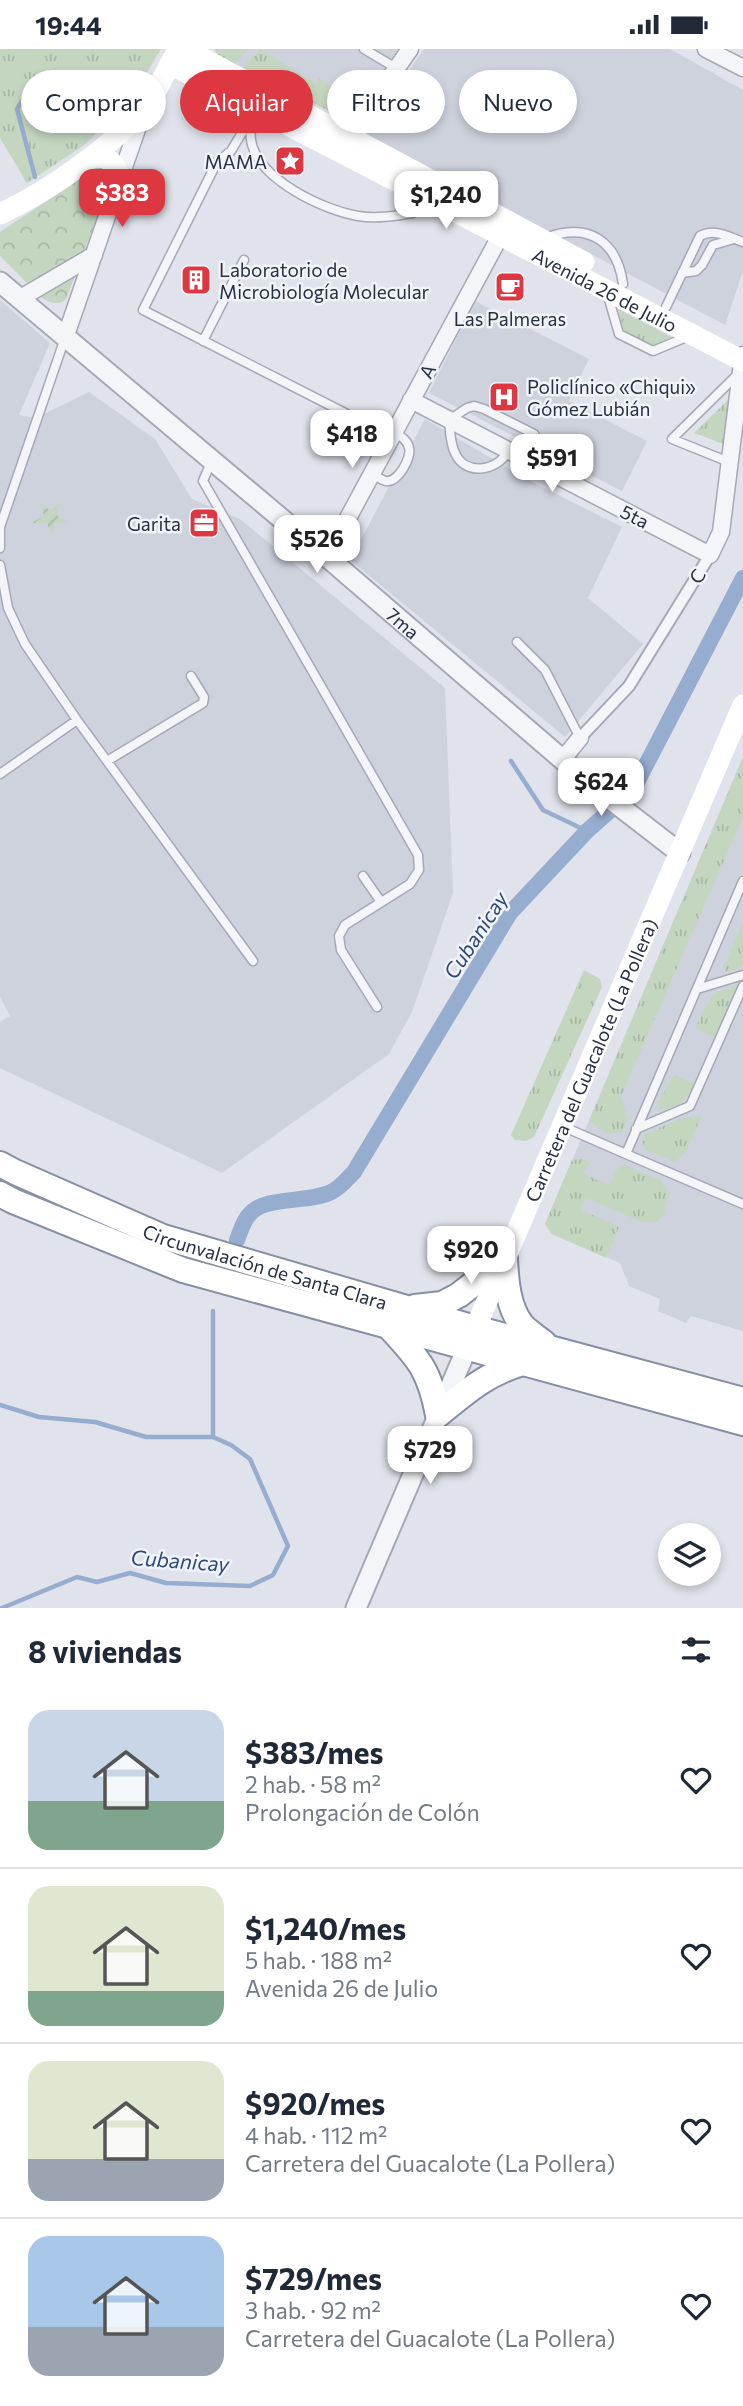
<!DOCTYPE html>
<html lang="es">
<meta charset="utf-8">
<style>
body{margin:0;font-family:Commissioner,sans-serif;background:#f6f6f7;color:#1f2937;height:100vh;display:flex;flex-direction:column;font-size:26px;white-space:nowrap}
*{box-sizing:border-box;margin:0}
p{font-size:23px;color:#747a83}
.icon{flex:none;width:38px;height:38px;fill:none;stroke:currentColor;stroke-width:2;stroke-linecap:round;stroke-linejoin:round}
.map{position:relative;height:1559px;overflow:hidden}
.details{display:flex;flex-direction:column;background:#fff;flex:1}
.details>*{flex:none}
.top-card{position:absolute;left:21px;top:21px;width:702px;height:63px;display:flex;gap:14px}
.fabs{position:absolute;left:658px;top:1474px;display:grid;gap:14px}
.fabs a{display:grid;place-items:center;width:63px;height:63px;border-radius:50%;background:#fff;box-shadow:0 4px 10px #0003;font-size:35px}
.price{position:absolute;translate:-50% -60px;padding:0 16px;border-radius:14px;background:#fff;color:#222;font-size:23px;line-height:46px;filter:drop-shadow(0 2px 4px #0008)}
.price::after{content:'';position:absolute;left:50%;top:42px;width:21px;height:16px;margin-left:-10px;background:inherit;clip-path:polygon(0 0,100% 0,50% 100%)}
.price.active{background:#dd3841;color:#fff}
ul{padding:0;list-style:none}
li{display:flex;align-items:center;gap:21px;height:175px;padding:0 28px}
li+li{border-top:2px solid #e0e1e3}
li span{display:grid;place-items:center;flex:none;width:196px;height:140px;border-radius:21px;color:#555}
li>.icon{margin-inline-start:auto}
span .icon{width:84px;height:84px;fill:#fffc;stroke-width:1}
li b{font-size:30px}
h2{display:flex;justify-content:space-between;align-items:center;height:84px;padding:0 28px;font-size:30px}
.chip{padding:0 24px;border-radius:32px;background:#fff;box-shadow:0 4px 10px #0003;font-size:24px;line-height:63px}
.chip.active{background:#dd3841;color:#fff}
.status{display:flex;justify-content:space-between;align-items:center;height:49px;padding:0 35px;background:#fff;direction:ltr}
.status svg{height:19px;fill:currentColor}
.map>svg:first-child{display:block}
</style>
<div class="status"><b>19:44</b><svg viewBox="0 0 49 12"><path d="M0 12V9h3v3zM5 12V6h3v6zM10 12V3h3v9zM15 12V0h3v12zM26 1h20v11H26zM47 4h2v5h-2z"/></svg></div>
<div class="map">
<svg width="743" height="1559" viewBox="0 0 743 1559">
<defs>
<pattern id="grass-tufts" width="24" height="20" patternUnits="userSpaceOnUse" patternTransform="scale(1.75)"><rect width="24" height="20" fill="#c4d6c0"/><path d="M3 7l-1-3M5 7V3M7 7l1-3M15 17l-1-3M17 17v-4M19 17l1-3" fill="none" stroke="#a8b8a6"/></pattern>
<pattern id="forest-crowns" width="20" height="18" patternUnits="userSpaceOnUse" patternTransform="scale(1.75)"><rect width="20" height="18" fill="#c4d6c0"/><path d="M2 6a3 3 0 1 1 6 0M12 15a3 3 0 1 1 6 0" fill="none" stroke="#a8b8a6"/></pattern>
<pattern id="garden-furrows" width="10" height="10" patternUnits="userSpaceOnUse" patternTransform="scale(1.75)"><rect width="10" height="10" fill="#c4d6c0"/><path d="M-1 1l2-2M0 10L10 0M9 11l2-2" fill="none" stroke="#a8b8a6"/></pattern>
</defs>
<rect width="100%" height="100%" fill="#e0e3eb"/>
<!-- built -->
<path fill="#ced2dd" d="M214,0H399L354,65L344,69L234,15Z
M424,0H670L743,41V222L725,276L364,85Z
M0,251L50,294L19,366L36,369L89,343L155,390L192,450L240,470L445,639L453,844L412,963L389,1005L222,1124L0,1019V973L10,967L0,948Z
M475,252L589,310L569,352L647,392L622,442L429,344Z
M425,370L528,431L622,478L588,549L643,595L565,688L350,511Z
M743,708V1282L691,1267L686,1274L658,1262L660,1250L629,1237L620,1214L552,1185L545,1175Z"/>
<!-- grass -->
<path fill="url(#grass-tufts)" d="M0,0H161L130,52L83,97L27,134L0,89Z
M214,0H249L234,15L218,6Z
M261,0L316,35L319,29L348,48L364,24L377,31L354,65L344,69L242,19Z
M618,260L672,288L652,297L624,283Z
M730,349L724,395L694,384Z
M743,708V768L621,1047L628,1071L623,1083L608,1085L589,1072Z
M743,872V916L730,923L725,922L724,918Z
M584,921L600,930L602,938L534,1088L526,1092L515,1091L511,1086Z
M739,935L716,989L695,979L713,945Z
M674,1026L694,1035C687,1050 677,1060 660,1061L658,1054Z
M702,1066L686,1103L675,1113L645,1101L642,1091L644,1086L679,1070Z
M585,1110L589,1114L584,1125L609,1136L617,1120L624,1116L661,1131L670,1145L663,1167L656,1173H642L586,1149L581,1161L619,1178L606,1209L552,1185L545,1175L572,1111Z"/>
<!-- forest -->
<path fill="url(#forest-crowns)" d="M100,117L113,127L66,250C58,257 51,254 42,249L0,207V183Z"/>
<!-- garden -->
<path fill="url(#garden-furrows)" d="M39,453L50,461L61,453L57,466L68,473L55,474L52,487L47,474H32L44,466Z"/>
<g fill="none" stroke-linecap="round" stroke-linejoin="round">
<!-- stream -->
<path stroke="#97adcf" stroke-width="4.5" d="M27,44L17,60L35,128
M511,712L543,761L587,782
M0,1356L39,1368L95,1373L146,1388H213
M2,1559L77,1528L97,1533L130,1524L166,1534L250,1537L273,1526L288,1497L250,1410L231,1396L213,1388V1262"/>
<!-- canal -->
<path stroke="#97adcf" stroke-width="16" d="M237,1191C240,1184 243,1172 249,1166C264,1146 311,1155 333,1142C342,1137 347,1130 354,1123L510,864L587,782L633,741L743,529"/>
<!-- service casing -->
<g stroke="#a5a9b6" stroke-width="11">
<path id="service" d="M364,0L396,19
M255,62L231,102L217,113L143,261L347,365
M250,69C251,76 250,84 251,91C257,130 323,161 358,167C376,170 395,167 413,164L422,146
M546,189C587,173 617,191 623,235
M682,224L696,222L702,216L713,196L734,190
M608,247L619,285L653,302L689,287
M666,258L700,187C714,179 729,188 743,193
M203,292L244,211
M508,402C497,423 465,427 455,404C450,394 450,381 449,371L467,359L474,357L484,360L534,385L540,398L535,415
M212,411L203,432L418,806L419,821L410,835L345,876L339,887L341,901L377,958
M729,413L672,390L738,325
M371,424C375,426 381,431 386,432C398,434 412,408 409,399C408,391 400,387 394,383
M0,499V478L65,289
M0,516L8,559L25,595L77,671L253,912
M517,593L545,621L580,689
M107,712L203,654L204,648L191,627
M0,725L77,671
M363,827L381,853
M697,940L743,926
M564,1078L626,1105L743,832
M636,1080L690,1057L743,937
M626,1105L743,1155"/>
</g>
<!-- pedestrian casing -->
<g stroke="#a5a9b6" stroke-width="14">
<path id="pedestrian" d="M580,689L629,637L710,506"/>
</g>
<!-- minor casing -->
<g stroke="#a5a9b6" stroke-width="19">
<path id="minor" d="M706,0L743,19
M344,95L410,0
M19,250L94,206
M65,289L143,63
M411,351L710,506L721,483L743,306
M327,508L505,178
M562,711L580,689"/>
</g>
<!-- tertiary casing -->
<g stroke="#a5a9b6" stroke-width="23">
<g id="tertiary">
<path id="s1" d="M0,233L327,508L592,736L680,804"/>
<path d="M356,1559L467,1299"/>
</g>
</g>
<!-- trunk casing -->
<g stroke="#868fa3" stroke-width="28">
<g id="trunk">
<path id="s4" d="M0,1115L15,1123L163,1188L475,1279L743,1351"/>
<path d="M0,1145L13,1152L183,1221L743,1374"/>
<path d="M505,1210C506,1231 508,1259 522,1276C528,1283 537,1288 544,1294"/>
<path d="M415,1258L442,1255L459,1246L505,1210"/>
<path d="M390,1279C420,1311 430,1323 438,1366C466,1343 487,1324 523,1314"/>
</g>
</g>
<!-- service -->
<use href="#service" stroke="#f4f5f8" stroke-width="8"/>
<!-- pedestrian -->
<use href="#pedestrian" stroke="#f4f5f8" stroke-width="10"/>
<!-- minor -->
<use href="#minor" stroke="#f4f5f8" stroke-width="16"/>
<!-- tertiary -->
<use href="#tertiary" stroke="#f4f5f8" stroke-width="19"/>
<!-- secondary -->
<g stroke="#fff" stroke-width="21">
<path d="M185,0L584,213"/>
<path id="s2" d="M170,15L743,312"/>
<path d="M91,109C108,105 117,115 120,131"/>
<path d="M0,165C50,141 106,102 143,61C157,45 165,22 176,5"/>
<path id="s3" d="M469,1294L743,656"/>
</g>
<!-- trunk -->
<use href="#trunk" stroke="#fff" stroke-width="24"/>
</g>
<!-- icons -->
<defs>
<g id="sight-square" transform="scale(1.575)"><rect x="-9" y="-9" width="18" height="18" rx="4" fill="#dd3841" stroke="#f0f3f8"/><path d="M0-6L1.8-2.2L6-1.7L2.9 1.2L3.7 5.4L0 3.3L-3.7 5.4L-2.9 1.2L-6-1.7L-1.8-2.2Z" fill="#fff"/></g>
<g id="building-square" transform="scale(1.575)"><rect x="-9" y="-9" width="18" height="18" rx="4" fill="#dd3841" stroke="#f0f3f8"/><path d="M-4-6H4V6H1V3H-1V6H-4ZM-2.5-4.3h1.7v1.8h-1.7ZM.8-4.3h1.7v1.8H.8ZM-2.5-1h1.7V.8h-1.7ZM.8-1h1.7V.8H.8Z" fill="#fff"/></g>
<g id="cafe-square" transform="scale(1.575)"><rect x="-9" y="-9" width="18" height="18" rx="4" fill="#dd3841" stroke="#f0f3f8"/><path d="M-5.5-4.5H6V0H3Q3 3.5 0 3.5H-2.5Q-5.5 3.5-5.5 0ZM3-3.2v2h1.7v-2ZM-6 4.5H4V6H-6Z" fill="#fff"/></g>
<g id="hospital-square" transform="scale(1.575)"><rect x="-9" y="-9" width="18" height="18" rx="4" fill="#dd3841" stroke="#f0f3f8"/><path d="M-5-5h3v3.5h4V-5h3V5h-3V1.5h-4V5h-3Z" fill="#fff"/></g>
<g id="office-square" transform="scale(1.575)"><rect x="-9" y="-9" width="18" height="18" rx="4" fill="#dd3841" stroke="#f0f3f8"/><path d="M-6-3h4V-5.5h4V-3h4V5H-6ZM-1-4.5V-3h2v-1.5ZM-6 0V1H6V0Z" fill="#fff"/></g>
</defs>
<g fill-rule="evenodd">
<use href="#sight-square" x="290" y="112"/>
<use href="#building-square" x="196" y="231"/>
<use href="#cafe-square" x="510" y="238"/>
<use href="#hospital-square" x="504" y="348"/>
<use href="#office-square" x="204" y="474"/>
</g>
<g text-anchor="middle" dominant-baseline="central" stroke-width="5" stroke-linejoin="round" paint-order="stroke">
<!-- poi labels -->
<g font-size="19" fill="#272f44" stroke="#f0f3f8" text-anchor="end">
<text x="267" y="112">MAMA</text>
<text x="219" y="220" text-anchor="start">Laboratorio de<tspan x="219" dy="22">Microbiología Molecular</tspan></text>
<text x="510" y="269" text-anchor="middle">Las Palmeras</text>
<text x="527" y="337" text-anchor="start">Policlínico «Chiqui»<tspan x="527" dy="22">Gómez Lubián</tspan></text>
<text x="181" y="474">Garita</text>
</g>
<!-- street labels -->
<g font-size="19" fill="#272f44" stroke="#f0f3f8">
<text stroke="none"><textPath href="#s2" startOffset="490">Avenida 26 de Julio</textPath></text>
<text transform="translate(427 322) rotate(-62)">A</text>
<text transform="translate(635 467) rotate(27)">5ta</text>
<text transform="translate(697 527) rotate(-59)">C</text>
<text stroke="none"><textPath href="#s1" startOffset="528">7ma</textPath></text>
<text stroke="none"><textPath href="#s3" startOffset="308">Carretera del Guacalote (La Pollera)</textPath></text>
<text stroke="none"><textPath href="#s4" startOffset="285">Circunvalación de Santa Clara</textPath></text>
</g>
<!-- water labels -->
<g font-size="21" font-style="italic" fill="#2c487d" stroke="#f0f3f8">
<text transform="translate(475 886) rotate(-57)">Cubanicay</text>
<text transform="translate(180 1511) rotate(4)">Cubanicay</text>
</g>
</g>
</svg>
<div class="fabs">
<a><svg class="icon" aria-label="layers" viewBox="0 0 24 24"><path d="M12 4l9 5-9 5-9-5zM3 14l9 5 9-5"/></svg></a>
</div>
<b class="price active" style="left:122px;top:180px">$383</b>
<b class="price" style="left:446px;top:182px">$1,240</b>
<b class="price" style="left:352px;top:421px">$418</b>
<b class="price" style="left:552px;top:445px">$591</b>
<b class="price" style="left:317px;top:526px">$526</b>
<b class="price" style="left:601px;top:769px">$624</b>
<b class="price" style="left:471px;top:1237px">$920</b>
<b class="price" style="left:430px;top:1437px">$729</b>
<div class="top-card">
<a class="chip">Comprar</a>
<a class="chip active">Alquilar</a>
<a class="chip">Filtros</a>
<a class="chip">Nuevo</a>
</div>
</div>
<section class="details">
<h2>8 viviendas<svg class="icon" aria-label="filters" viewBox="0 0 24 24"><path d="M4 7h16M4 17h16"/><circle cx="9" cy="7" r="2"/><circle cx="15" cy="17" r="2"/></svg></h2>
<ul>
<li><span style="background:linear-gradient(#c9d6e8 65%,#7fa58c 0)"><svg class="icon" aria-label="home" viewBox="0 0 24 24"><path d="M3 11l9-7 9 7M6 9v11h12V9"/></svg></span><div><b>$383/mes</b><p>2 hab. · 58 m²</p><p>Prolongación de Colón</p></div><svg class="icon" aria-label="heart" viewBox="0 0 24 24"><path d="M12 20l-8-8c-3-5 5-10 8-4 3-6 11-1 8 4z"/></svg></li>
<li><span style="background:linear-gradient(#dfe7d0 75%,#7fa58c 0)"><svg class="icon" aria-label="home" viewBox="0 0 24 24"><path d="M3 11l9-7 9 7M6 9v11h12V9"/></svg></span><div><b>$1,240/mes</b><p>5 hab. · 188 m²</p><p>Avenida 26 de Julio</p></div><svg class="icon" aria-label="heart" viewBox="0 0 24 24"><path d="M12 20l-8-8c-3-5 5-10 8-4 3-6 11-1 8 4z"/></svg></li>
<li><span style="background:linear-gradient(#dfe7d0 70%,#9aa5b1 0)"><svg class="icon" aria-label="home" viewBox="0 0 24 24"><path d="M3 11l9-7 9 7M6 9v11h12V9"/></svg></span><div><b>$920/mes</b><p>4 hab. · 112 m²</p><p>Carretera del Guacalote (La Pollera)</p></div><svg class="icon" aria-label="heart" viewBox="0 0 24 24"><path d="M12 20l-8-8c-3-5 5-10 8-4 3-6 11-1 8 4z"/></svg></li>
<li><span style="background:linear-gradient(#a9c7e8 65%,#9aa5b1 0)"><svg class="icon" aria-label="home" viewBox="0 0 24 24"><path d="M3 11l9-7 9 7M6 9v11h12V9"/></svg></span><div><b>$729/mes</b><p>3 hab. · 92 m²</p><p>Carretera del Guacalote (La Pollera)</p></div><svg class="icon" aria-label="heart" viewBox="0 0 24 24"><path d="M12 20l-8-8c-3-5 5-10 8-4 3-6 11-1 8 4z"/></svg></li>
</ul>
</section>
